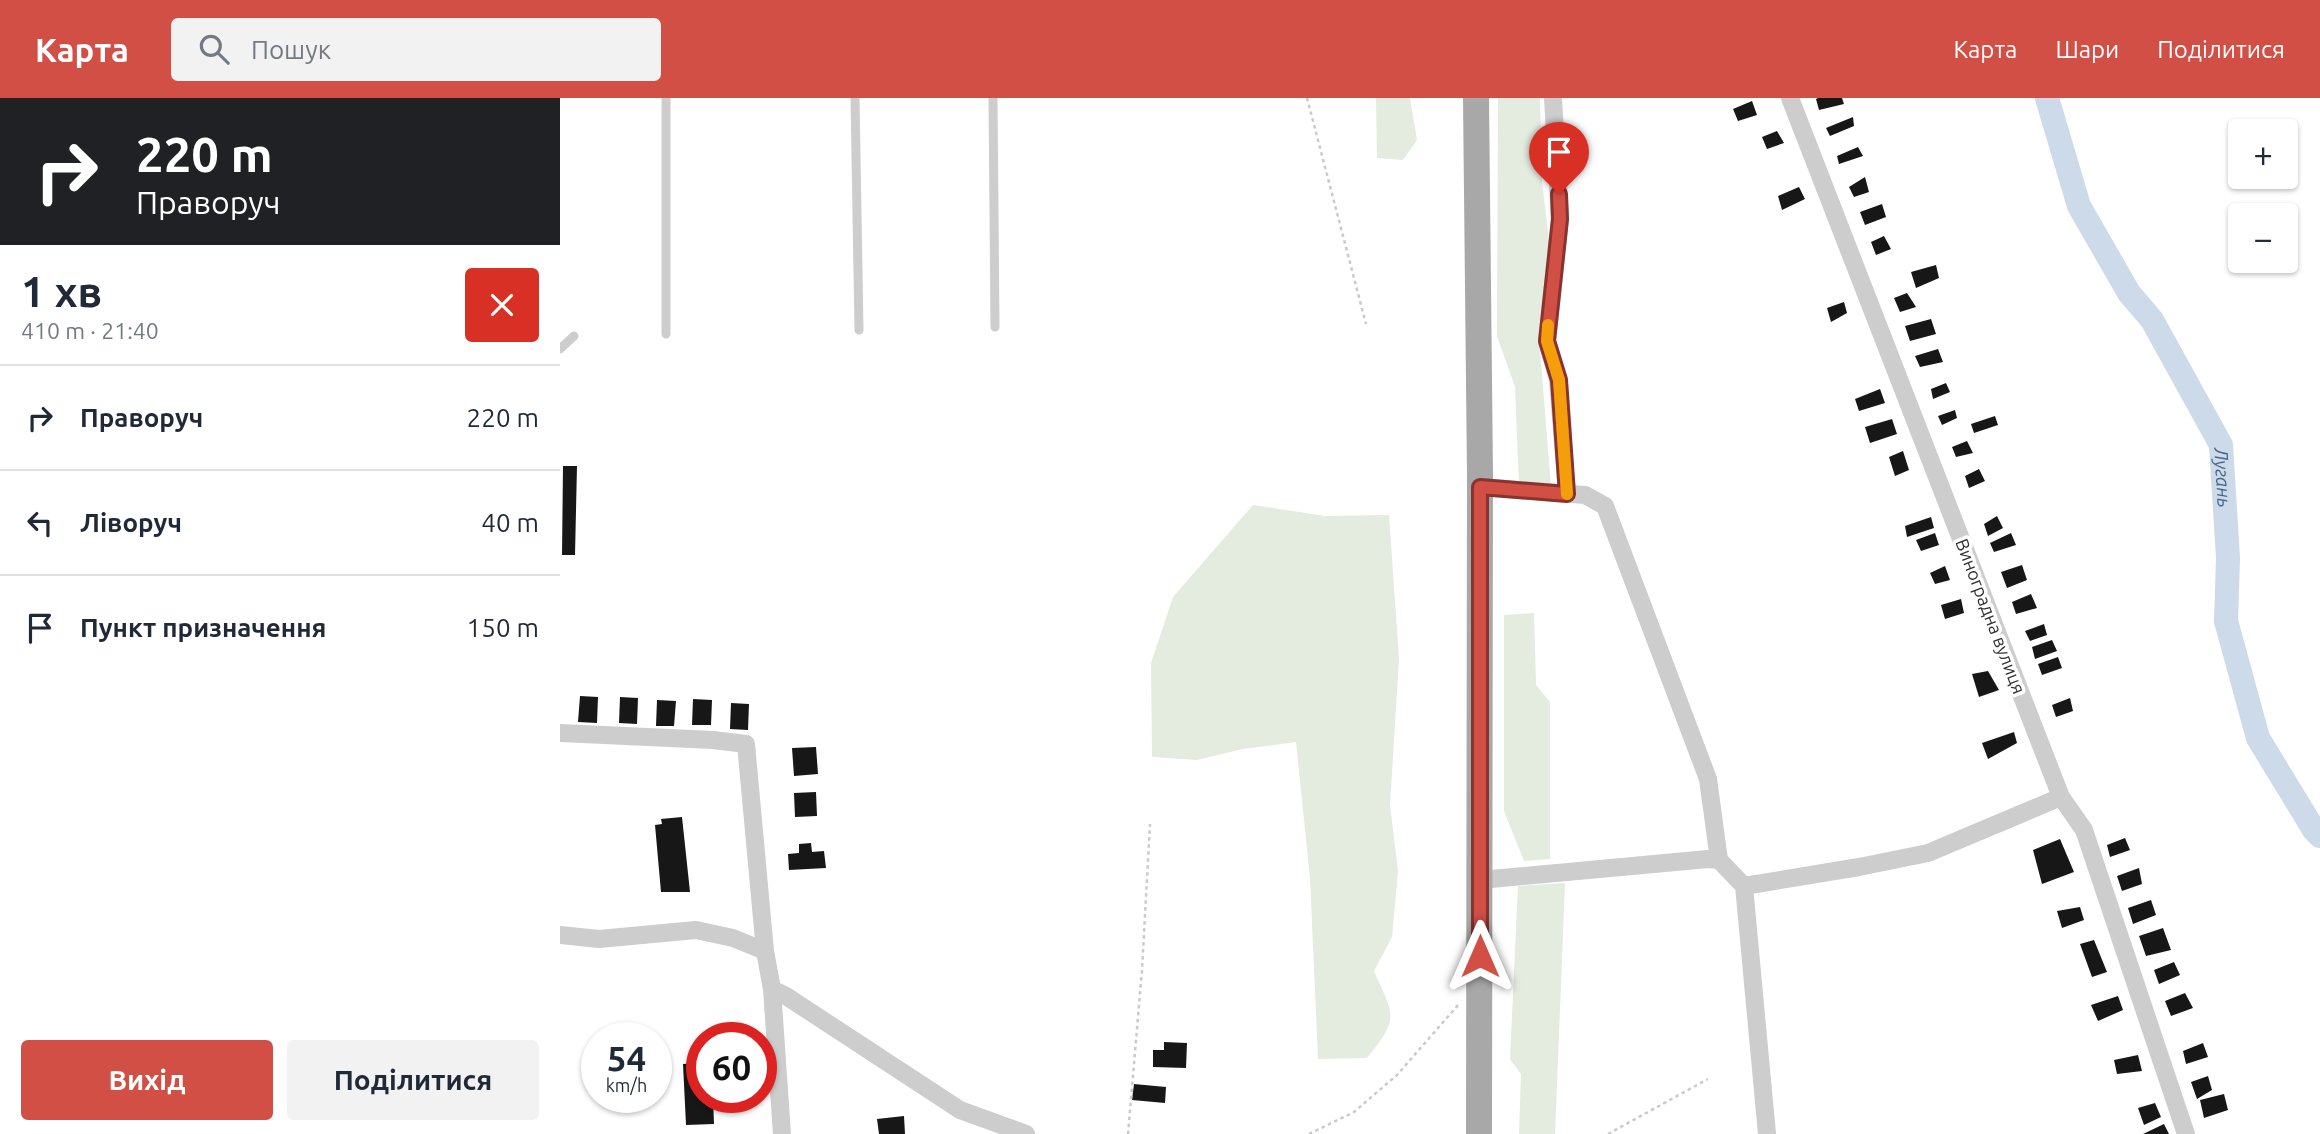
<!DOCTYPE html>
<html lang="uk">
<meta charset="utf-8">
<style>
:root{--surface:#fff;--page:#f2f2f3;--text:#1f2937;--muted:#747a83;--line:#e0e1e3;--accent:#d24f46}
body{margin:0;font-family:Ubuntu,sans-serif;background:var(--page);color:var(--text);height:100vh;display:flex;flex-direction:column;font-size:26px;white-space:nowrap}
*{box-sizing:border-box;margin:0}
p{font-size:23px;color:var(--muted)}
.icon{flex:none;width:38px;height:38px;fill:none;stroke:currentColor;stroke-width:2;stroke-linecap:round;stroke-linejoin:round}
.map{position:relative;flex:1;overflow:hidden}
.side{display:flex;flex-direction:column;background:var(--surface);width:560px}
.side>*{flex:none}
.banner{background:#202124;color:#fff;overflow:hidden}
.tools{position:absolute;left:1668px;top:21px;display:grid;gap:14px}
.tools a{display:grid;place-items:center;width:70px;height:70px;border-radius:7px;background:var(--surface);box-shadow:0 2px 5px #0004;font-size:35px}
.speed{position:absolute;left:21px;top:924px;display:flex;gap:14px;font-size:35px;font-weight:700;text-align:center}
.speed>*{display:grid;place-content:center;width:91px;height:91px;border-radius:50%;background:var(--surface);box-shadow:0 2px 5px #0004;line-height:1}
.speed small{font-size:18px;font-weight:400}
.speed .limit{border:10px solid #d22;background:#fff;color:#111}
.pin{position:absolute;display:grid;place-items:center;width:60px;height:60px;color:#fff;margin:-72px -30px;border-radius:50% 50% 50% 0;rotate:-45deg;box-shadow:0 0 7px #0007}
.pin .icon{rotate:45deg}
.me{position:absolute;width:77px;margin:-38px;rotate:0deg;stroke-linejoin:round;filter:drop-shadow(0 0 5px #0008)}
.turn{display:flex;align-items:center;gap:24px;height:147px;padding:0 21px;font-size:32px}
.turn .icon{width:91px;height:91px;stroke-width:2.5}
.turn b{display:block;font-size:49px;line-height:60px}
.round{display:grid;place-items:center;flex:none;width:74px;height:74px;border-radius:7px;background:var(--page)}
.head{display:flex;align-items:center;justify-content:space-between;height:119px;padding:0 21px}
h1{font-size:42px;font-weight:600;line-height:52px}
.button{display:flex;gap:14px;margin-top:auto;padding:14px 21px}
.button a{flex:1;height:80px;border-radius:7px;background:var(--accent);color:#fff;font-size:28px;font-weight:600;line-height:80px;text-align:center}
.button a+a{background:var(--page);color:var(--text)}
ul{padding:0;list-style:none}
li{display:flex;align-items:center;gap:21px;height:105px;padding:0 21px;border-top:2px solid var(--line)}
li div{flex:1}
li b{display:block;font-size:26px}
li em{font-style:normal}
header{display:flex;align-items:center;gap:42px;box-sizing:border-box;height:98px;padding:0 35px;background:var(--accent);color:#fff}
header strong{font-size:33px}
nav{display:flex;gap:38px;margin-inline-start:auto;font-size:24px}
.search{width:490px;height:63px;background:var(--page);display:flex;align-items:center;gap:18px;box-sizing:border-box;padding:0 24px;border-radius:7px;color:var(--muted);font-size:26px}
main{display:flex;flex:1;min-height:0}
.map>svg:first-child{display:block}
.green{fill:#e4ebdf}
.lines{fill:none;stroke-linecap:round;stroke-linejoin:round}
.river{stroke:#cddae9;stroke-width:24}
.building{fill:#171717}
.path{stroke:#cacaca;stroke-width:2.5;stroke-dasharray:3.5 3.5;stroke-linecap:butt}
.lane{stroke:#cdcdcd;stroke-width:9}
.street{stroke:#cdcdcd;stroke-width:18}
.primary{stroke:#a8a8a8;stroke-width:26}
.route-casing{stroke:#88332e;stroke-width:18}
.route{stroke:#d24f46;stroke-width:12}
.slow{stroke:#f59e0b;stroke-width:12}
.labels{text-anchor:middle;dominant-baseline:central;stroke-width:7;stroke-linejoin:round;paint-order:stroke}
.street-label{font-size:18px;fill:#303030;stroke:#fff}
.water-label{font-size:19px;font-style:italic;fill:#466589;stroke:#fff}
</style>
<header>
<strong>Карта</strong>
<div class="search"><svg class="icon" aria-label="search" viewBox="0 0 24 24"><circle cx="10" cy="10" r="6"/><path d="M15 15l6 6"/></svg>Пошук</div>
<nav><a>Карта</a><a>Шари</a><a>Поділитися</a></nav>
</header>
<main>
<section class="side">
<div class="banner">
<div class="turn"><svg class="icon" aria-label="right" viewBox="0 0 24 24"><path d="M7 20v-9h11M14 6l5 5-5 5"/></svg><div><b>220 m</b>Праворуч</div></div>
</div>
<div class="head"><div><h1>1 хв</h1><p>410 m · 21:40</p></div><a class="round" style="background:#d93025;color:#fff"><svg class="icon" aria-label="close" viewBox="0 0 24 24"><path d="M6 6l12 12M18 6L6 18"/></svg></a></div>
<ul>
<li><svg class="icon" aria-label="right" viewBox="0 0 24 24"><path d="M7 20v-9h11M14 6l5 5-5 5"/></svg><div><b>Праворуч</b></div><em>220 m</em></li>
<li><svg class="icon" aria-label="left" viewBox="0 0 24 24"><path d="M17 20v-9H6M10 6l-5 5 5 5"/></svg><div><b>Ліворуч</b></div><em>40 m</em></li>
<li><svg class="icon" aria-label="arrive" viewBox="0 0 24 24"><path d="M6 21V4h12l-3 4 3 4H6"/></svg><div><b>Пункт призначення</b></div><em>150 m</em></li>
</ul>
<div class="button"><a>Вихід</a><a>Поділитися</a></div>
</section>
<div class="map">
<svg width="1760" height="1036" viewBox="0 0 1760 1036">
<rect width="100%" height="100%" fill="#fff"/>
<path class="green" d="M816,0H850L857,42L843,62L817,60Z
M938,0H980L982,84L991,158L979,239L991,389L959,386L955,289L937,238Z
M693,407L765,418L829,417L839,561L830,707L838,773L832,839L814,873C834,918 840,920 807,960L758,961L750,780L736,644L683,651L637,662L592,659L591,565L613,499Z
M974,515L976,587L990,604V761L964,763L944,713V517Z
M1005,785L995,1036H959L961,976L950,961L958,788Z"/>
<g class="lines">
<path class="river" id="s1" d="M1487,0L1519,108L1569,195L1592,222L1661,347L1668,460L1666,523L1698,640L1754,732L1760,738"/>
</g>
<path class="building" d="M1258,0H1282L1284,6L1259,12L1256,1Z
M1192,3L1197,17L1178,23L1173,11Z
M1293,19L1294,28L1270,38L1266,30Z
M1217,33L1224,45L1207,51L1202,39Z
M1298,49L1303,58L1279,66L1277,58Z
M1305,79L1309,94L1294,99L1289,89Z
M1239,89L1245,101L1222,112L1218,98Z
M1322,106L1326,119L1305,127L1300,114Z
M1324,138L1331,151L1316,157L1311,144Z
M1376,167L1379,180L1356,190L1351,174Z
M1347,195L1356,209L1340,214L1334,200Z
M1284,204L1287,215L1271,224L1267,210Z
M1371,221L1376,236L1350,243L1345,228Z
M1378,251L1383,264L1360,269L1355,258Z
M1386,285L1390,294L1373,301L1371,291Z
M1320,291L1325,305L1299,313L1295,301Z
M1395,312L1397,320L1382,327L1378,318Z
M1435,318L1438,327L1414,335L1411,326Z
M1332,321L1337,336L1310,345L1305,329Z
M1407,343L1413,355L1396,359L1392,349Z
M1343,353L1349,372L1335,378L1329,359Z
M3,368H17L15,457H2Z
M1419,371L1425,383L1409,390L1405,378Z
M1437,418L1443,430L1428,438L1424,426Z
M1371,419L1374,430L1347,439L1345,428Z
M1375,435L1379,447L1361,453L1356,442Z
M1451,435L1456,447L1434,454L1430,445Z
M1462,467L1467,482L1447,490L1441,474Z
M1385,468L1390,482L1375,486L1370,475Z
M1471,496L1477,510L1456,516L1452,504Z
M1401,501L1404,515L1385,521L1381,507Z
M1484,526L1487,537L1470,543L1465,533Z
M1492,542L1497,553L1475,561L1472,549Z
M1498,559L1502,570L1482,577L1478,566Z
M1428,573L1439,592L1419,599L1412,576Z
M20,598L38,599L37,625L18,624Z
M60,599L78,600L77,626L59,625Z
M1510,600L1513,613L1496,619L1492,607Z
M133,601L152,602L151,627H132Z
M97,602L116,603L114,628H96Z
M171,605L189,606L188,632L170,631Z
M1454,634L1457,645L1428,661L1422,645Z
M256,649L258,676L234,678L232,650Z
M256,694L257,718L235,719L234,695Z
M122,719L130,794H101L95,727L102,726L101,721Z
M1565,740L1570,752L1550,759L1547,747Z
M1500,741L1514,774L1482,786L1473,752Z
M251,745L252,754L264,753L266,770L229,772L228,756L239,755V746Z
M1579,770L1582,786L1562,793L1557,778Z
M1591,802L1596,817L1573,826L1568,810Z
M1520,809L1524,822L1502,830L1497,813Z
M1603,830L1611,852L1586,858L1579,838Z
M1534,842L1547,874L1532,879L1520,846Z
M1614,864L1620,877L1599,886L1594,872Z
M1625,895L1633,910L1611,918L1605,903Z
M1558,898L1563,912L1538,923L1531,907Z
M604,944L627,945L626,970L593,969V952H604Z
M1643,945L1648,959L1626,966L1623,953Z
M1578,957L1582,973L1557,976L1554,962Z
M142,965V999H153L154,1026L126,1027L123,966Z
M1648,978L1652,992L1637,1001L1631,984Z
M574,986L606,989L605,1005L572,1002Z
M1664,996L1668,1012L1644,1020L1640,1002Z
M1595,1005L1601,1019L1584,1027L1578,1010Z
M344,1018L345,1036H319L317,1021Z
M1604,1026L1609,1036H1583Z"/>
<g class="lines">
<path class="path" d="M747,0L806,226
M568,1036L582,872L590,726
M749,1036L794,1014L837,977L899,906
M1048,1036L1148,981"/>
<path class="lane" d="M106,0V236
M295,0L299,232
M433,0L435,229
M0,251L14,238"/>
<path class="street" d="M993,0L1000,121L987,243L998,282L1007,396
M1230,0L1501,699L1524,732L1626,1036
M921,389L1025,397L1045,408L1148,681L1159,762
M0,635L153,642L186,646L205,853L212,891L222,1036
M920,782L1148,761L1159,762L1184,788L1299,769L1368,755L1501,699
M1184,788L1207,1036
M0,837L39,841L136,832L173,840L205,853
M212,891L226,898L400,1012L466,1036"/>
<path class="primary" d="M916,0L920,377L919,1036"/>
</g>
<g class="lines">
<defs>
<path id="route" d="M920,858V389L1007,396L999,282L987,243L1000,121L999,96"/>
</defs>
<use href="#route" class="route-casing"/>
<use href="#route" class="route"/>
<path class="slow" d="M988,227L987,243L999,282L1007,396"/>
</g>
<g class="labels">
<g class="street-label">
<text transform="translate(1431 518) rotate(69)">Виноградна вулиця</text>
</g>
<g class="water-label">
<text stroke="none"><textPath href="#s1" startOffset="424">Лугань</textPath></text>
</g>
</g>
</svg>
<div class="tools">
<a>+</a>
<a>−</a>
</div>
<div class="speed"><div>54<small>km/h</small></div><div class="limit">60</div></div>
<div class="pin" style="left:999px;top:96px;background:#d93025"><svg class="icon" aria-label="arrive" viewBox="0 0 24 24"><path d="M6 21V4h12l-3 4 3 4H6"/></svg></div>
<svg class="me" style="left:920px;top:858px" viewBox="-20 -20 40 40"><path d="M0-17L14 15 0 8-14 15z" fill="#d24f46" stroke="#fff" stroke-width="4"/></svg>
</div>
</main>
